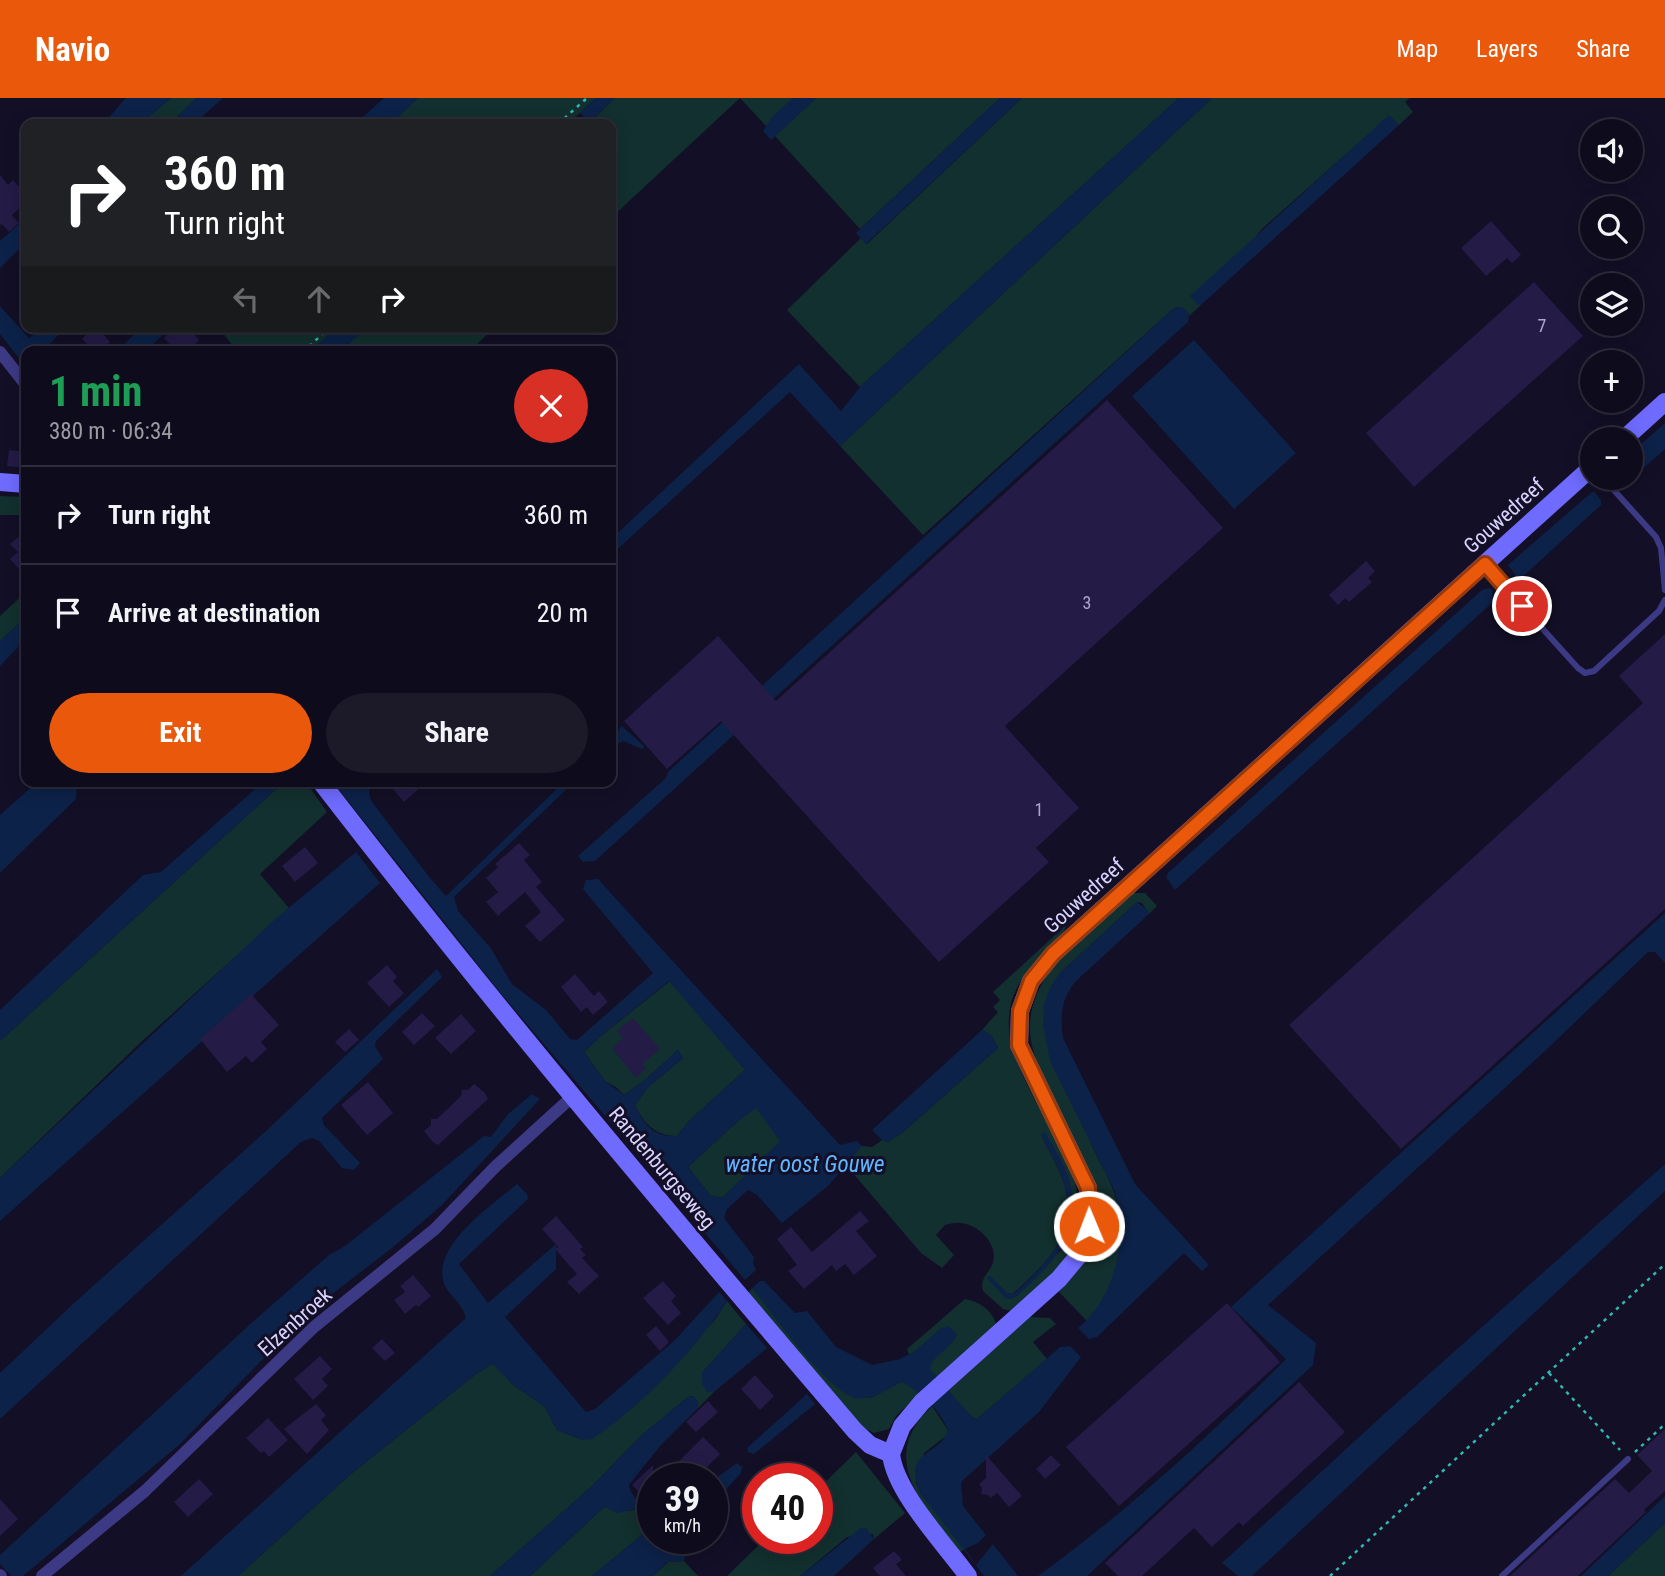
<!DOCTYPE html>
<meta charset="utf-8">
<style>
:root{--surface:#0e0b1c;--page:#1c1929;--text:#f1f3f6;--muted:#9b9ba3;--line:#2e2b3b;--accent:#ea580c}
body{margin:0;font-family:"Roboto Condensed",sans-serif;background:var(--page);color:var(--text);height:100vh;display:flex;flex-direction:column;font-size:26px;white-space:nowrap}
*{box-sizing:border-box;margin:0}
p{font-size:23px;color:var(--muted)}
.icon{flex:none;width:38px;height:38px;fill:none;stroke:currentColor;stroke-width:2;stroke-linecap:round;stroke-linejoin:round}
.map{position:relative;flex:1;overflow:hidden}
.details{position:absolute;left:21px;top:248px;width:595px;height:441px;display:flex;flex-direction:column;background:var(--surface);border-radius:14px;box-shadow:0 4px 18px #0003,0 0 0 2px var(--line)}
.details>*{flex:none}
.banner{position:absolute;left:21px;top:21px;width:595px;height:214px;border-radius:14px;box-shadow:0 4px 18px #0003,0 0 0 2px var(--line);background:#202124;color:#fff;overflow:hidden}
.controls{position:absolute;left:1580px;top:21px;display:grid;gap:14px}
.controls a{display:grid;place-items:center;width:63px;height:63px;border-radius:50%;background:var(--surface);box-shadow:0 4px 18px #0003,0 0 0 2px var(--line);font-size:35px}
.speed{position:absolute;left:637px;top:1365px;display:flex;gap:14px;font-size:35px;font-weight:700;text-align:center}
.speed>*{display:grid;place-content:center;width:91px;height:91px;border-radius:50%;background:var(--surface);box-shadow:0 4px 18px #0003,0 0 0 2px var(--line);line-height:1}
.speed small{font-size:18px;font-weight:400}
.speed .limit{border:10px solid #d22;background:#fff;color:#111}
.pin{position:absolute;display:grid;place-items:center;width:60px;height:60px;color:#fff;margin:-30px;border:4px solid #fff;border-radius:50%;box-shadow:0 2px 7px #0007}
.me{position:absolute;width:77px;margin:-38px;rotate:359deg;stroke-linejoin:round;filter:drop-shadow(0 0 5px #0008)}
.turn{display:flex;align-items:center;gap:24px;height:147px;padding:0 28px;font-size:32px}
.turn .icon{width:91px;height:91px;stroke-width:2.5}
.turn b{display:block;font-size:49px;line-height:60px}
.lanes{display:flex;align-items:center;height:66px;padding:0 28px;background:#0003;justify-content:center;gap:35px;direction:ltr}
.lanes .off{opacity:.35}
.round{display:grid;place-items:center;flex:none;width:74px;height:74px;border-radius:37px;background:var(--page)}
.summary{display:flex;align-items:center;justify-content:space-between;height:119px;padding:0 28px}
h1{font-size:42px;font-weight:700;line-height:52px;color:#1e9e55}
.cta{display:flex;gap:14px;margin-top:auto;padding:14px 28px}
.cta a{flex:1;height:80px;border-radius:42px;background:var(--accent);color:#fff;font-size:28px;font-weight:700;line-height:80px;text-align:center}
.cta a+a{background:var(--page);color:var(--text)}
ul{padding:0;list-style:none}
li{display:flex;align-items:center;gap:21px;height:98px;padding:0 28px;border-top:2px solid var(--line)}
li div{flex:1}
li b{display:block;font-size:26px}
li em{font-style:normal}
header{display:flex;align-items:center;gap:42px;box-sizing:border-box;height:98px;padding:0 35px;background:var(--accent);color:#fff}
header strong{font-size:33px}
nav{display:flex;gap:38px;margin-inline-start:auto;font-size:24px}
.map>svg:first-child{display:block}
.green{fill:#12302f;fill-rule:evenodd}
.water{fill:#0c2248;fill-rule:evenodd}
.pier{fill:#130f26}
.building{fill:#241b47}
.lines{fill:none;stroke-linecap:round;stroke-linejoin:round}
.path{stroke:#2fb8b0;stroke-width:2.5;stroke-dasharray:3.5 5;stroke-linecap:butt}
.lane{stroke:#3d3a85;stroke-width:6}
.street{stroke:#3d3a85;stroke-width:12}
.secondary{stroke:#6f6bff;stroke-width:18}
.route-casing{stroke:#983908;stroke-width:18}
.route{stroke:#ea580c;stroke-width:12}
.labels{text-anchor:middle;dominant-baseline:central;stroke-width:6;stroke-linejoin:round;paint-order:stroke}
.number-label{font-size:18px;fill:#aca6d1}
.street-label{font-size:21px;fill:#d9d4ff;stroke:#130f26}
.water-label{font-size:23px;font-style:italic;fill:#62b6ff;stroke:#130f26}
</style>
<header>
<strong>Navio</strong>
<nav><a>Map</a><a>Layers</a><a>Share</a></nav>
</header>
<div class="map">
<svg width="1665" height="1478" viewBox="0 0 1665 1478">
<rect width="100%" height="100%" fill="#130f26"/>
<path class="green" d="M171,0H197L169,26H140Z
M418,0H596L568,26H390Z
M615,0H793L766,28L740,0L611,120V26H588Z
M816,0H1000L860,131L775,38Z
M1022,0H1179L860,289L787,212L861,140L867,146Z
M1212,0H1410L1405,4L1413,14L1399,27L1389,18L1263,130L1198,207H1201L1189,218V216L1179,209L1173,211L923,437L840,348Z
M218,229H337L310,254H238Z
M367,229H495L469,254H340Z
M0,398L26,399V417H0Z
M26,494V519L0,543V518Z
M284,684H306L327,714L260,776L289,810L139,946L0,1080V943Z
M1134,795H1145L1157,808L1149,816L1142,805L1137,804L1060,875L1044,906C1058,948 1071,991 1086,1033C1093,1054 1106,1072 1113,1092C1129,1131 1118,1194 1087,1223L1059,1194C1096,1155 1112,1121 1088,1070C1077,1047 1065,1024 1054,1001C1028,950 1017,921 1052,869Z
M1066,827C1063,844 1044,855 1033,867C1020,882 1010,899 1009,919C1007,946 1019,970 1031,994C1058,1047 1105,1107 1062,1165C1048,1184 1029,1198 1012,1213L1003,1211L983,1193C979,1179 990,1176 993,1164C998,1145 978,1127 961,1125C956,1124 949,1126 945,1127L936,1137L954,1157L942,1170L921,1155L840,1060L862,1048L872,1049L882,1042L888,1044L902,1035L998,950L991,937L982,932L998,914L993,909L1000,902L993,894ZM1041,1036L1069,1081L1070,1130L1061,1152L1011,1201L990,1178L1007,1195L1013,1196C1047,1164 1079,1137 1064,1085C1059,1069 1048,1052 1041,1036Z
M670,883L745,972L690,1022L677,1038C655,1038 645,1026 635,1008L647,990L683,960L678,952L645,982L624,997L617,990L605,983L584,954L602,937Z
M757,1009L781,1043L722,1100L710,1097L688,1069L739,1022Z
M752,1190L827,1279L870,1300L901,1284L916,1291L919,1296L896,1318L889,1331L874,1335L862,1329L748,1195Z
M965,1201C981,1204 992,1212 997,1228L936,1280L913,1267L907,1251Z
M727,1203L746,1226L702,1275L707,1294H714L697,1311L698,1304L693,1298L688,1299L642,1337L591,1389L490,1478H238L351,1376L476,1276L494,1265L512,1286L545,1309L557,1332L583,1342L714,1223Z
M1030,1219L1050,1220L1056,1226L1033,1244L1047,1261L977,1321L971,1318L948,1293Z
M932,1308L948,1332L946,1338L924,1355L916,1385L921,1396L965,1451L960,1454C925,1408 875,1361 932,1308Z
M856,1354L905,1415L874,1441L873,1436L847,1439L800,1478H727L766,1440H817V1392Z
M604,1409L629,1413L637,1411L638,1409L653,1424V1428L592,1478H530Z
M1665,1425V1478H1608Z
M684,1463L698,1478H653L668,1464Z"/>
<path class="water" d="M126,0H171L140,26H103Z
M197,0H223L194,26H169Z
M384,0H418L390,26H355Z
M596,0H615L589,25L580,15Z
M793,0H816L771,42L763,33L772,19Z
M1000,0H1022L866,146L856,135Z
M1179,0H1212L840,348L790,294L611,457V441L799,266L841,313L860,289Z
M1389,17L1399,27L1201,207H1198L1190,198Z
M26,120V144L0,170V143Z
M0,208L29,240L45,229H66L42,254H26V269L0,236Z
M1183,209L1189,216L1188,224L595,763L583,764L578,758L666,680L668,674L1173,211Z
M142,229H171L151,248L155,254L148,251L145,254H116Z
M337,229H367L340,254H310Z
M1194,242L1296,355L1234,411L1132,298Z
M1665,325V351L1628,384L1623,380H1631V355Z
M1592,394H1595L1601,402V407L1519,482L1508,467Z
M1489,490L1492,492L1493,504L1175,792L1166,779L1168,775L1482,492Z
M26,519V541L0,568V543Z
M622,628L645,649L642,651L623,643L611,650V639Z
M37,684H77L76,701L0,775V717Z
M263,684H284L0,943V912L143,777L161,774Z
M333,684H374C366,693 369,699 375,708L430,780L446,798L564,684H574L454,799L458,813L490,849L512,886L546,912L570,941L577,942L653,875L583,791L586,782L598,781L840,1047L857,1043L862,1048L828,1088L782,1125L757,1097L748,1092L727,1111L724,1120L754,1159L753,1165L756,1172L745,1182L503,898ZM669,883L745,972L690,1022L677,1038C653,1039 645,1027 635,1008L647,990L683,960L678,952L645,982L624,997L605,983L584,954L602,937ZM756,1010L780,1043L722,1100L710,1097L688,1069L739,1022Z
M356,754L380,785L0,1123V1080L273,823Z
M1137,804L1148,812L1149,816L1075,884C1061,902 1060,918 1063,940L1135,1086L1209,1167L1202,1173L1184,1155L1097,1239L1089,1241L1078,1230C1104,1209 1119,1172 1120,1138C1121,1123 1117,1108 1115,1094L1050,963L1043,926L1044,906L1051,888L1060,875Z
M1665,815V865L1655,854H1648L1545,953L1268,1207L1316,1245L1313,1267L1087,1478H1038C1126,1414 1209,1339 1286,1261L1231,1209Z
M437,871L442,879L376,943L375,948L383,961L322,1020L324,1027L360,1065L354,1072L342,1070L319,1043L312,1040L301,1044L0,1321V1275L73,1206L266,1033Z
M982,932L991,937L998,950L902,1035L888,1044L882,1042L872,1032Z
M532,996L540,1001L442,1107L392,1150L309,1214L179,1347L23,1478H11L0,1466V1457L247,1229L329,1157L345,1148L484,1038L491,1039L508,1016Z
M1045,1034C1053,1049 1065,1066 1069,1082C1084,1136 1053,1165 1017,1198L1011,1201L1005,1200L987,1180L990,1178L1007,1195L1014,1196C1047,1164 1079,1137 1064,1085C1059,1068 1048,1052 1041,1036Z
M1665,1066V1093L1252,1478H1238L1222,1465L1383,1317Z
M517,1086L527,1096L528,1101L459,1166L488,1205L556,1146V1171L505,1219L586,1314L595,1311L674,1243L719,1194L727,1203C694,1253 641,1309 592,1341L583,1342L557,1332L545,1309L512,1286L493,1266L476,1276L351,1376L238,1478H181L466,1220C463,1207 451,1199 445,1188C428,1149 493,1107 517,1086Z
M760,1183H764L795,1215L807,1213L836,1249L872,1267L900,1261L915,1253L941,1230L949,1228L957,1236C952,1251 933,1256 930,1271L971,1318L977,1321L1060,1249L1070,1248L1081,1259L1039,1314L961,1384L963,1408L1018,1478H984L921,1396C900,1351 940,1359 948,1332C940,1312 919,1292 901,1284C887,1291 872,1303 856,1300C829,1295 771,1214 752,1190Z
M746,1226L767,1250L714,1294H707L702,1286V1275Z
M807,1296L815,1306L754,1356L748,1354L747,1350Z
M693,1298L698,1304L697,1311L660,1348L629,1387C629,1396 641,1401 637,1411L618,1415L604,1409L530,1478H490L591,1389L642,1337L688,1299Z
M737,1365L742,1369L741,1375L712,1407V1383Z
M1665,1398V1425L1608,1478H1581Z
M653,1428V1440H690L684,1463L667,1464L653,1478H592Z
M861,1430H866L874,1441L834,1478H800Z"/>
<path class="pier" d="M986,1437L993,1446L976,1467L965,1451L978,1445Z"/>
<path class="building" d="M0,77L8,87L13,82L26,97V104L12,117L19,125L9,134L2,126L0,127Z
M1491,123L1521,157L1512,165L1507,160L1486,178L1461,150Z
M1534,184L1583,238L1414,389L1366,335Z
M177,229H188L199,242L187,254H177L164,240Z
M93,230L96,234L99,231L110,244L99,254H94L82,241Z
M1107,302L1223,430L1005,628L1079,710L1036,750L1049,764L939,864L721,623L667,671L624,623L718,538L776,603Z
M9,352L26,354V370L7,368Z
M21,437L26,444V479L10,461L18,454L10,446Z
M1366,463L1375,473L1368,480L1372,484L1349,504L1345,500L1338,507L1329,497Z
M1665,536V811L1401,1051L1289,927L1643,605L1619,578Z
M399,684H426L404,704L392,690Z
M519,745L530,757L524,762L542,784L536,789L565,822L540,844L525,828L541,814L525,794L498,818L486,804L498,794L486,780L498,769L495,766Z
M305,749L318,765L295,784L282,768Z
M387,867L397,879L393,883L404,895L389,909L367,885Z
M575,876L594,898L599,893L608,904L593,917L587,909L581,914L561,889Z
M251,896L279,927L261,944L267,951L252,965L246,958L227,974L200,941Z
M422,915L435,928L414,947L402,934Z
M461,916L476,933L451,956L435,940Z
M633,920L660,951L642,966L646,971L636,980L612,950L623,940L617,933Z
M349,931L359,942L345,954L335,944Z
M368,984L393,1015L367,1037L341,1007Z
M474,986L485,995L488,1001L438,1047L433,1044L424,1033L431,1027V1021H437L461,998L462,992H468Z
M860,1113L869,1123L856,1133L877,1158L854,1177L845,1166L836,1173L832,1167L804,1191L788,1173L797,1167L777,1141L791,1129L812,1154Z
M556,1118L583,1149L580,1151L586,1157L582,1160L599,1178L579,1196L567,1184L577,1176L555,1151L558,1149L542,1131Z
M413,1177L431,1198L418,1209L416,1207L405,1216L394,1202L405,1194L400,1188Z
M663,1183L676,1198L671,1203L681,1215L668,1227L643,1200Z
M1227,1205L1280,1264L1119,1408L1066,1349Z
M656,1228L669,1244L660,1253L646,1237Z
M382,1241L395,1255L385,1263L372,1250Z
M320,1258L332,1271L322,1281L328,1288L313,1302L294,1281Z
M755,1277L774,1298L760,1312L741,1291Z
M1299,1284L1345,1334L1243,1428L1239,1424L1212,1449L1194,1430L1142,1478H1118L1105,1465Z
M708,1303L718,1314L696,1334L686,1324Z
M316,1306L326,1317L321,1322L329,1332L307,1356L284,1331Z
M268,1320L288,1342L269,1359L264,1353L261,1355L246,1340Z
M1665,1331V1393L1644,1412L1646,1414L1578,1478H1510L1615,1381L1629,1395L1652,1373L1637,1357Z
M703,1339L720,1356L705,1371L703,1368L694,1377L679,1363Z
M986,1357L1022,1398L1009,1409L997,1395L991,1400L988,1397L981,1396L982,1390L979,1386L986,1380Z
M1051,1357L1061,1367L1045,1381L1036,1371Z
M653,1367V1390L644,1399L632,1387Z
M199,1381L213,1396L188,1419L174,1404Z
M0,1401L18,1421L0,1438Z
M894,1453L902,1462L896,1466L906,1478H880L873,1470Z"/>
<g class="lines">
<path class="path" d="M558,26L587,0
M254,254H255
M303,254L330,229
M1549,1275L1620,1352
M1635,1354L1665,1326
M1330,1478L1665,1166"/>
<path class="lane" d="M1603,380L1656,439L1661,450L1665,492
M1486,468L1578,570L1585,575L1594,573L1659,513L1665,502
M1502,1478L1628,1361"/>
<path class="street" d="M0,254L26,287
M0,1477L1,1478
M42,1478L145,1393L314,1229L435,1131L495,1069L573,998"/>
<path class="secondary" d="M1624,341L1665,304
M0,384L26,386
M321,684C492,906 673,1120 855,1333L870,1347L891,1356C895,1394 944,1445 968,1478
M891,1356L902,1328L922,1304L1059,1181L1079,1157L1089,1128L1088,1090L1019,947L1020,913L1031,883L1053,856L1592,369"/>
</g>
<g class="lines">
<defs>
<path id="route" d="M1089,1128L1088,1090L1019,947L1020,913L1031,883L1053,856L1485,466L1522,508"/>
</defs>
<use href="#route" class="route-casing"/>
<use href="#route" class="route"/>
</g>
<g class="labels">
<g class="number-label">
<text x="1542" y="227">7</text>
<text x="1087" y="504">3</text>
<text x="1039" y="711">1</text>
</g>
<g class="street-label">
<text transform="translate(1504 418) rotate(-42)">Gouwedreef</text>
<text transform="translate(1084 798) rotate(-42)">Gouwedreef</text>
<text transform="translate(662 1070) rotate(50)">Randenburgseweg</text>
<text transform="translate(295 1224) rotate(-42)">Elzenbroek</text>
</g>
<g class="water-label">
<text x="805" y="1066">water oost Gouwe</text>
</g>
</g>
</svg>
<div class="controls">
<a><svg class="icon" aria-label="sound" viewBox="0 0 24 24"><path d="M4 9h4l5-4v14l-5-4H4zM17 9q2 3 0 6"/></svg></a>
<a><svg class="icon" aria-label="search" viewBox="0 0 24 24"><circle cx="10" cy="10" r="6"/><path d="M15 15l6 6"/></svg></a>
<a><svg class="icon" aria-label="layers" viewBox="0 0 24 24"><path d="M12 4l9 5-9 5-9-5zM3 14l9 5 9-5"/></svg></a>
<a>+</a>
<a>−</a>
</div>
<div class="speed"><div>39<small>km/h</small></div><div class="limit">40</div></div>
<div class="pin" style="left:1522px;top:508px;background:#d93025"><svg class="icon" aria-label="arrive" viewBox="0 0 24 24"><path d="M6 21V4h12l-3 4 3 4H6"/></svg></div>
<svg class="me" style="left:1089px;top:1128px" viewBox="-20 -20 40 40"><circle r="17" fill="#ea580c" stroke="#fff" stroke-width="3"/><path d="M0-11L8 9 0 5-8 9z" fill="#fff"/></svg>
<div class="banner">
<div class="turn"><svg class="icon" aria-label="right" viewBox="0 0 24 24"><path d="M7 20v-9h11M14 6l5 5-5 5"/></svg><div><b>360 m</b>Turn right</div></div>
<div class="lanes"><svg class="icon off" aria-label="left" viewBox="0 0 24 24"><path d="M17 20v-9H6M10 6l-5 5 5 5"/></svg><svg class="icon off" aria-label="ahead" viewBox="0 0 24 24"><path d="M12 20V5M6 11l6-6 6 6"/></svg><svg class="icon" aria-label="right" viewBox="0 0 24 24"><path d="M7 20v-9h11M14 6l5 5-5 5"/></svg></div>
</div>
<section class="details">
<div class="summary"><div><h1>1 min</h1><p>380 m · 06:34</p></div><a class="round" style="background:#d93025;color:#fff"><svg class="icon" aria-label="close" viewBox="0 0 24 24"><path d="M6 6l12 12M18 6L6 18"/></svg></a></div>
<ul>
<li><svg class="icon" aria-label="right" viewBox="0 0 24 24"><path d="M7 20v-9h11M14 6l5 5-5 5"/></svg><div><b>Turn right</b></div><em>360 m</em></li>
<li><svg class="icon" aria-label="arrive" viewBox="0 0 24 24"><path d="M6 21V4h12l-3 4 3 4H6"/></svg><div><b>Arrive at destination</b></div><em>20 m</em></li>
</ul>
<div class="cta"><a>Exit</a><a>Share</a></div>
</section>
</div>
